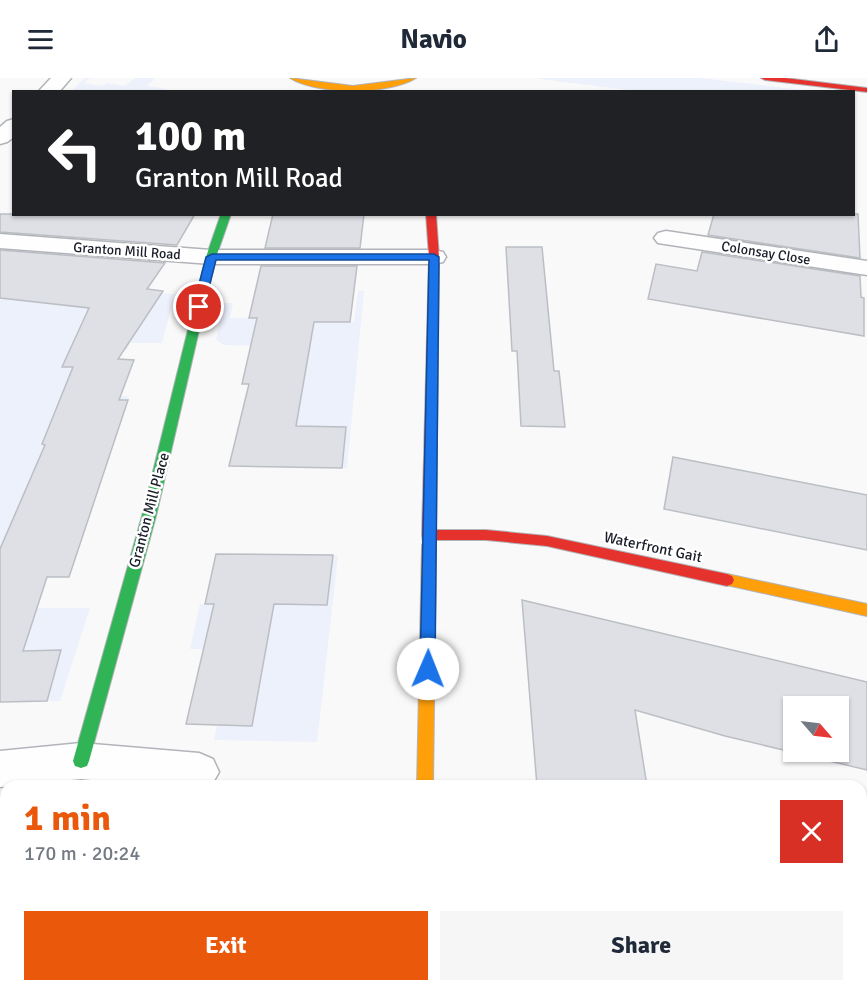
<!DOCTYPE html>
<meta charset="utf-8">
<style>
:root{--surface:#fff;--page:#f6f6f7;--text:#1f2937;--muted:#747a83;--accent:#ea580c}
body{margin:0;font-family:Signika,sans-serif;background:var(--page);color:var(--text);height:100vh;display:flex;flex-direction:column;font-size:22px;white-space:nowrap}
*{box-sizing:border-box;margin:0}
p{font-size:20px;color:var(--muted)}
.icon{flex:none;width:33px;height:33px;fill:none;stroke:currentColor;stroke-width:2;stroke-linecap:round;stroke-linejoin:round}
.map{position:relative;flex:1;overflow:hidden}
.panel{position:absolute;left:0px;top:702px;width:867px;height:212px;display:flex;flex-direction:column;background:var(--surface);border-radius:18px 18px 0 0;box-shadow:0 2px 4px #0004}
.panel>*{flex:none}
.top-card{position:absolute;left:12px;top:12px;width:843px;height:126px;border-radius:0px;box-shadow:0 2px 4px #0004;background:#202124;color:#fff;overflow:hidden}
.needle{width:39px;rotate:118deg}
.controls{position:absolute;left:783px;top:618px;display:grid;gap:12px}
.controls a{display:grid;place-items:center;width:66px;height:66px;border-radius:0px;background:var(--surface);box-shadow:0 2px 4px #0004;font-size:30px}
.pin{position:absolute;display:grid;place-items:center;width:51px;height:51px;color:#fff;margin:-26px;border:3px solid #fff;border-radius:50%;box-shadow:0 2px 6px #0007}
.me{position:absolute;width:66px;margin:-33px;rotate:1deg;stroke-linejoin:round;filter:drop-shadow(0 0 4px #0008)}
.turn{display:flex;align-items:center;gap:21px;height:126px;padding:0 24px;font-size:27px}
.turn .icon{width:78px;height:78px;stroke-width:2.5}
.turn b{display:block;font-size:42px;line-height:51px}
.round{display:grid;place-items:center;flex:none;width:63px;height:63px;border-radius:0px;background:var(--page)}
.overview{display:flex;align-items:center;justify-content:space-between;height:102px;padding:0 24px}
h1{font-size:36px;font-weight:800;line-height:45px;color:var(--accent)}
.cta{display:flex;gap:12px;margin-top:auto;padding:12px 24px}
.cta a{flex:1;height:69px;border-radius:0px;background:var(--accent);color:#fff;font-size:24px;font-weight:800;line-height:69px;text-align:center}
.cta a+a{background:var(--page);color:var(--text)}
header{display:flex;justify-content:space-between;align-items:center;height:78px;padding:0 24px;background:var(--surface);font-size:27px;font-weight:800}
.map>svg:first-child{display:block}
.green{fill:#edf1fc}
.building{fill:#dee0e6;stroke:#bbbec3;stroke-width:1.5;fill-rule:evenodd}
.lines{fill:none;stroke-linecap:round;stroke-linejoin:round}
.street-casing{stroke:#b2b4ba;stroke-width:3}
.fast-casing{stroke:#b2b4ba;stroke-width:2}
.slow-casing{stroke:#b2b4ba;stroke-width:2}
.jam-casing{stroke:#b2b4ba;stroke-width:2}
.street{fill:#fefefe;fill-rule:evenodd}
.fast{fill:#30b455;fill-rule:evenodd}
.slow{fill:#ff9f0a;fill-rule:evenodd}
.jam{fill:#e5322d;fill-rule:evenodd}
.route{fill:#1a73e8;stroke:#114b97;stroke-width:1.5}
.labels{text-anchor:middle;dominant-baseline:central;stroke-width:5;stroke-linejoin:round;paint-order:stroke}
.far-street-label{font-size:14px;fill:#181d28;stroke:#fff}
.street-label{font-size:15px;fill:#181d28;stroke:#fff}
</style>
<header><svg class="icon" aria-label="menu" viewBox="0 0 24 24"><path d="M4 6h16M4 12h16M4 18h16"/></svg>Navio<svg class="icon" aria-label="share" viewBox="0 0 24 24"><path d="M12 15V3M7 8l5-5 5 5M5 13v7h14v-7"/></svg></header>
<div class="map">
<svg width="867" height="913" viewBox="0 0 867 913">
<rect width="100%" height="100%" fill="#f9f9f9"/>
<path class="green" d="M85,0H90L84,5L103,8L106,5L125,8L135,0H155L147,8L167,11L165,14L71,13Z
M534,0H701L811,13L643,14Z
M0,192L93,230L148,237L162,215L175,216L162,265H130L127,272H70L63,289H73L111,318H129L128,322H62L39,382L84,394H33L0,476Z
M358,213H364L347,390H342L346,349L239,347L244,321H252L264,268L224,267L216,262L223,225H233L230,240C272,240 313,244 354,244Z
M333,477L338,478L317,664L214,662L217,647L252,648L265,580L202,578L203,571H190L200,526L327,527Z
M0,520H40L36,530H90L60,623H47L61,572L0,574Z
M0,849H6V908H299V913H0Z"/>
<path class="building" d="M0,136H195L177,167L0,154Z
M273,136H364L360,170H265Z
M714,136H858L860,180L708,157Z
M506,169H542L554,293H559L565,349L521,348L517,273H512Z
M0,172L165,185L147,211L163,213L118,281L134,282L119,322H128L69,499H47L23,573L61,572L47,623L0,624V471L45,367L42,366L73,289H62L89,230L0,220Z
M702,174L860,198L861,219L864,220V258L648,221L656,186L697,193Z
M261,188H357L350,244H314L296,348L346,349L342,390L229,388L249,306H242L257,240H249Z
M673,379L867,417V472L664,431Z
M216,476L333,477L327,527L274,526L252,648L186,646L214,526H205Z
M522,522L867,604V692L725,658L635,632L647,708H537ZM794,628H838V674H794Z"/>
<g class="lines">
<defs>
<path id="street" d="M51,0H71L59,14H38Z
M14,41V59L7,64L0,66V49L7,43Z
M666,153L867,183V197L658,165L654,160L658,155Z
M0,156L211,172H434L443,174L446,179L443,184L434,186H211L0,170Z
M81,665L199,675L213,681L219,694L211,708H151L81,701L0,709V673Z"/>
<path id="fast" d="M221,136H231L216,179L156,438L89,683L87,688L81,690L75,688L73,683L142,438L206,179Z
M411,908H430L431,913H411Z"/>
<path id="slow" d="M290,0L353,8L416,0C389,17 317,17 290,0Z
M429,462L434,463L436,467L433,708H417L422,467L424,463Z
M727,496L867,526V538L722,506L720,502L722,498Z"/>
<path id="jam" d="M761,0H785L867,10V14L765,2Z
M426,136H436L439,179L436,452H486L547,458L727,496L732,498L734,502L732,506L727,508L547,468L486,462H436L434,471H424L422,457L429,179Z"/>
</defs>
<use href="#street" class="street-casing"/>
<use href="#fast" class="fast-casing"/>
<use href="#slow" class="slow-casing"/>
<use href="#jam" class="jam-casing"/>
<use href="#street" class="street"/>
<use href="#fast" class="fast"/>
<use href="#slow" class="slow"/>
<use href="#jam" class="jam"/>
</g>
<path class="route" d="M212,176H434L439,179L435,591L433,595L428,597L422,595L420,591L429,182H216L204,229L203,231H195L193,229L206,179Z"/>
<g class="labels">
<g class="far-street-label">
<text transform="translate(127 173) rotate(4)">Granton Mill Road</text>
<text transform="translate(766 175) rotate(9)">Colonsay Close</text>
</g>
<g class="street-label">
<text transform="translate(149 432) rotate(-75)">Granton Mill Place</text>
<text transform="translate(653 469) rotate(12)">Waterfront Gait</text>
</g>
</g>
</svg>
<div class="controls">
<a><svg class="needle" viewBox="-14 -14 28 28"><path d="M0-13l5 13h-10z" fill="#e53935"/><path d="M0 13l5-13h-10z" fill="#747a83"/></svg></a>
</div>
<div class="pin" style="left:199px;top:229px;background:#d93025"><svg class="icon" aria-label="arrive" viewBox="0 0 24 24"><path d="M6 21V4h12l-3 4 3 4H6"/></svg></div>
<svg class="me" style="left:428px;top:591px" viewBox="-20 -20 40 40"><circle r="19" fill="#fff"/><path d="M0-13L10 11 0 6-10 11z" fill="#1a73e8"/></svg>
<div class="top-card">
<div class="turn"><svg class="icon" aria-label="left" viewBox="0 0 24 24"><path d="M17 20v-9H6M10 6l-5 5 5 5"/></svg><div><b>100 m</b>Granton Mill Road</div></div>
</div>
<section class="panel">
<div class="overview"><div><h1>1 min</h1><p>170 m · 20:24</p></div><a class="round" style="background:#d93025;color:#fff"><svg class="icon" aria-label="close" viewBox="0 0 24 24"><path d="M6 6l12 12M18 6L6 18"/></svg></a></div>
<div class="cta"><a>Exit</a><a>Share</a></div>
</section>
</div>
